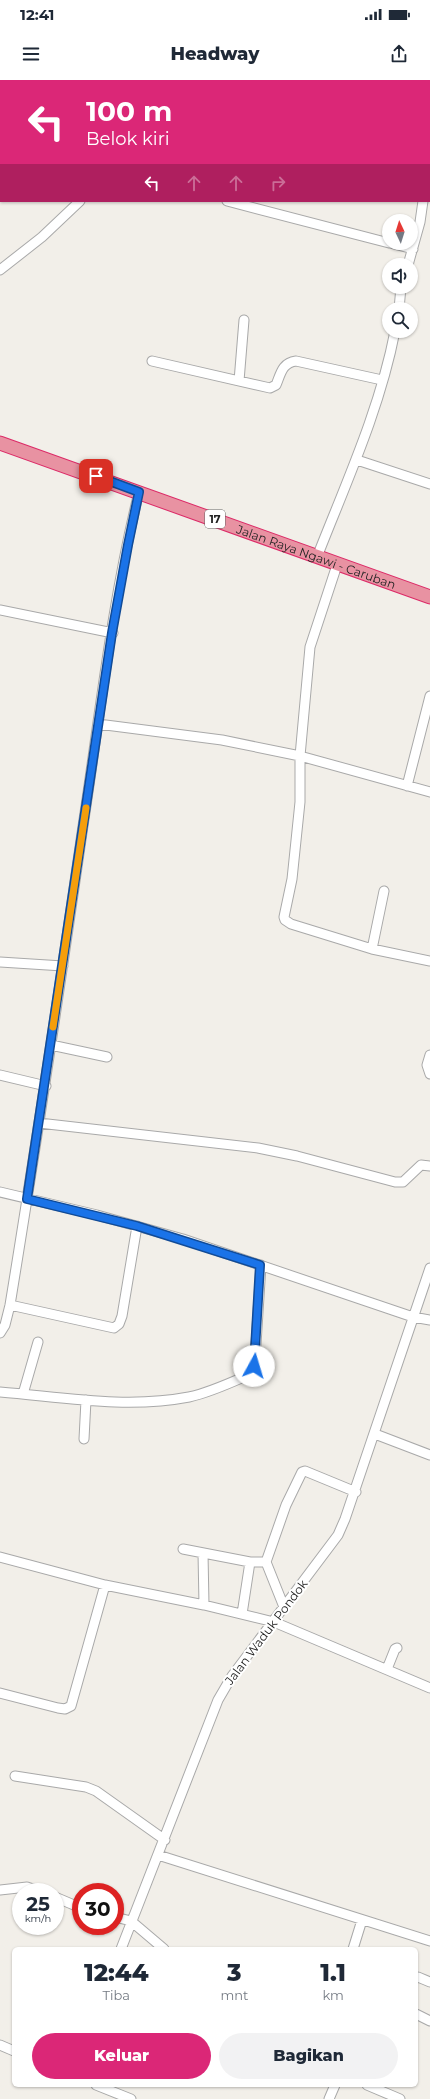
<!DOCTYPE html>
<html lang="id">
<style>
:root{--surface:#fff;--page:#f2f2f3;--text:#1f2937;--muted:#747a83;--accent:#db2777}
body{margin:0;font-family:Montserrat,sans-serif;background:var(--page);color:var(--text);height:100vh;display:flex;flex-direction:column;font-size:15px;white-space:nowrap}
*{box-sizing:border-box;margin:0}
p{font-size:13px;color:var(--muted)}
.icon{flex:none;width:22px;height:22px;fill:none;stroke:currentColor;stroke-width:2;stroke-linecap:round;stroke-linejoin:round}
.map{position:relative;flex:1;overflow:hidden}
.side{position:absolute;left:12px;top:1867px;width:406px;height:140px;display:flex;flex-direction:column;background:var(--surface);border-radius:6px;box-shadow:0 1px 3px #0004}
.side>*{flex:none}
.top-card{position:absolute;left:0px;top:0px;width:430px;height:122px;box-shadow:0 1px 3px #0004;background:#db2777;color:#fff;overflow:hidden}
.needle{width:26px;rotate:356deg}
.buttons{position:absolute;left:382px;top:134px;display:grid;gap:8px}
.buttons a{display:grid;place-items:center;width:36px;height:36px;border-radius:50%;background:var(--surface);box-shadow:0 1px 3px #0004;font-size:20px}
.speed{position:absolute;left:12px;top:1803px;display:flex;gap:8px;font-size:20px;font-weight:700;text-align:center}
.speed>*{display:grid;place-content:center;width:52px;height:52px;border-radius:50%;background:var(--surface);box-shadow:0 1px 3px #0004;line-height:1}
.speed small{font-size:10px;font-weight:400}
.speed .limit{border:6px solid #d22;background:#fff;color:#111}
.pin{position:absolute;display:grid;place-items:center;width:34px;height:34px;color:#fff;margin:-17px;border-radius:8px;box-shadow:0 2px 6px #0006}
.me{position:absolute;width:44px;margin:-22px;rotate:6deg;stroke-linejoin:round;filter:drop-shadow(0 0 3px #0008)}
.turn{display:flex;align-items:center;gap:14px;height:84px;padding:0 20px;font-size:18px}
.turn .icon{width:52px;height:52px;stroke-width:2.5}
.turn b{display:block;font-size:28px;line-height:34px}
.lanes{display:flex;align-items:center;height:38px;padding:0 20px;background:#0003;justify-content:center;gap:20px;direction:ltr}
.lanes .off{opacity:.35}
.eta{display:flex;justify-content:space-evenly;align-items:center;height:68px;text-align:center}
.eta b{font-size:24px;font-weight:800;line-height:28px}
.primary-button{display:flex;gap:8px;margin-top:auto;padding:8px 20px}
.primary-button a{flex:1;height:46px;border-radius:24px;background:var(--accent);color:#fff;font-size:16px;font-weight:800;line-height:46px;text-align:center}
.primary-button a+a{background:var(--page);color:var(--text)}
.status{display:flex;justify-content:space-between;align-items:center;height:28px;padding:0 20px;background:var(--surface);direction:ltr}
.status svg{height:11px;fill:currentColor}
header{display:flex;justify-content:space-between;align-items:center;height:52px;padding:0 20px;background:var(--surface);font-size:18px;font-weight:800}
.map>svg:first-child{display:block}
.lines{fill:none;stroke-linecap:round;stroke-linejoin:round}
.minor-casing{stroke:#a9a9a9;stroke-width:11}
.highway-casing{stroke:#dc2a67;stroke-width:15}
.minor{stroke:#fff;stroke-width:9}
.highway{stroke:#e892a2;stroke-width:13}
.route-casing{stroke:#114b97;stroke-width:10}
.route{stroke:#1a73e8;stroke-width:7}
.slow{stroke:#f59e0b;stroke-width:7}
.labels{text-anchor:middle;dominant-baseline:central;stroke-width:4;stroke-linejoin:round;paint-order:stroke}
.shield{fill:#fff;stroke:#646464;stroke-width:1}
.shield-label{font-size:11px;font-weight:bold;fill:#222}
.street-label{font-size:12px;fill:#222;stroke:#fff}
</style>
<div class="status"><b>12:41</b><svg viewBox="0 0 49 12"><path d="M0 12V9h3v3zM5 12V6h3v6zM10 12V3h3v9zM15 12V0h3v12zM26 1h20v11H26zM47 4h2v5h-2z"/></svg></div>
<header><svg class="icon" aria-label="menu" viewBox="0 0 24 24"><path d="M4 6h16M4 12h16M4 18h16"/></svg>Headway<svg class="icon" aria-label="share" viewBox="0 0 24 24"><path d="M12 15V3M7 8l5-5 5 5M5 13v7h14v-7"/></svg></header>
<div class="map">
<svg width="430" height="2019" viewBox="0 0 430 2019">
<rect width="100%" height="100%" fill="#f2efe9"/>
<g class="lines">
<defs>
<path id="minor" d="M227,121L389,163
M390,163L413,169
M408,185L420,142L423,121
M0,190L42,157L80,121
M399,229L401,207
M152,281L270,308L276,305C281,293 282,283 296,281L382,300
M239,301L244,240
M357,380L430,404
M317,477C346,403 380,329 395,251
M337,485L310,567L300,676V722L292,799L284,837L285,840L291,844L372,869L430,881
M0,530L113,553
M98,644L222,660L300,676L430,712
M407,706L430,616
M372,869L384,811
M0,882L63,886
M51,965L107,977
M430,975L427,985L430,994
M0,995L46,1006
M39,1043L258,1068L297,1076L395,1102H403L421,1085L430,1086
M0,1112L97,1135L183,1159L413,1237L430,1240
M10,1225L114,1248L119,1244L122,1236L137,1146
M0,1253L5,1245L10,1225C36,1066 60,906 83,746C100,635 112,521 139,412
M0,1312C62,1317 126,1329 189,1317C208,1313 228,1304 246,1296L252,1291L255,1280L261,1185
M23,1314L38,1262
M375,1354L430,1375
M84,1359L86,1320
M183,1469L250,1482H266L284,1527
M203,1473L204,1525
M0,1477L105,1505L204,1525L274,1542L430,1608
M266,1482L286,1425L302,1392L305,1391L356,1412
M242,1534L250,1482
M387,1589L395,1569L397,1568
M0,1613L58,1628L65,1629L71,1626L105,1505
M15,1696L86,1707L96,1711L165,1760
M158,1775L430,1861
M0,1810L27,1807L42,1812
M55,1817L81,1828
M115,1837L131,1841L164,1869
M121,1869L218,1620L232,1596L338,1455L345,1439L430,1188
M353,1869L362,1840
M416,1898L418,1897L430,1902
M416,1934L430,1941
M0,1965L14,1971
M96,2005L131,2019
M367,2005L400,2019
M329,2019L335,2005"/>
<g id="highway">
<path id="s1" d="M0,363L430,517"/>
</g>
</defs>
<use href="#minor" class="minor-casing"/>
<use href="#highway" class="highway-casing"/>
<use href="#minor" class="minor"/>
<use href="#highway" class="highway"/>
</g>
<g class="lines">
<defs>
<path id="route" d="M96,396L139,412L128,465L112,553L27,1119L137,1146L260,1185L254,1286"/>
</defs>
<use href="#route" class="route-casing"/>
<use href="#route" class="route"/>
<path class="slow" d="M53,947L86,728"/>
</g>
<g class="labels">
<rect class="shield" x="205" y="430" width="20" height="18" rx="3"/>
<g class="shield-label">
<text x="215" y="439">17</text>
</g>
<g class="street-label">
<text stroke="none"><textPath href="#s1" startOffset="336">Jalan Raya Ngawi - Caruban</textPath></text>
<text transform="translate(266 1552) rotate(-53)">Jalan Waduk Pondok</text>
</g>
</g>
</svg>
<div class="buttons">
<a><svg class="needle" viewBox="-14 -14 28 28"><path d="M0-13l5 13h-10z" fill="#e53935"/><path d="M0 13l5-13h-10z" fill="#747a83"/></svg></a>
<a><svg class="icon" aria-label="sound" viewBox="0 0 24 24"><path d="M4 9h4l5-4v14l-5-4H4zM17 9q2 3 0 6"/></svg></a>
<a><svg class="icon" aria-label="search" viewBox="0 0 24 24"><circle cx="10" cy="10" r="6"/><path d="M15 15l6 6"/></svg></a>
</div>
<div class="speed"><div>25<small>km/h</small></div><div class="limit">30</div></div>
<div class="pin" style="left:96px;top:396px;background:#d93025"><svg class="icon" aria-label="arrive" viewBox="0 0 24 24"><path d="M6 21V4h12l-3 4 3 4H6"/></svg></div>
<svg class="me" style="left:254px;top:1286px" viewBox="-20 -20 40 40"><circle r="19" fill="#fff"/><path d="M0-13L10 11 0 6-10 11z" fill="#1a73e8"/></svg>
<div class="top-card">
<div class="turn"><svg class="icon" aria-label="left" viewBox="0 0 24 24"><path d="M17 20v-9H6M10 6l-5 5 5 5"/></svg><div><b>100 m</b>Belok kiri</div></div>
<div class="lanes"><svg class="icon" aria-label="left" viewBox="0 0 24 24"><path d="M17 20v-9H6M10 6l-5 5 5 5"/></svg><svg class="icon off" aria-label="ahead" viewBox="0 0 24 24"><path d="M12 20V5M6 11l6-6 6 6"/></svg><svg class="icon off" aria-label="ahead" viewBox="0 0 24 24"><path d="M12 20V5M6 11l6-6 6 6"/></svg><svg class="icon off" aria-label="right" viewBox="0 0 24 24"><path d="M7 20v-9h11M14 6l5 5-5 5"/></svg></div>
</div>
<section class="side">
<div class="eta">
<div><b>12:44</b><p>Tiba</p></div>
<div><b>3</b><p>mnt</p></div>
<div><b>1.1</b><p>km</p></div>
</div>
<div class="primary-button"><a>Keluar</a><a>Bagikan</a></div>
</section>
</div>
